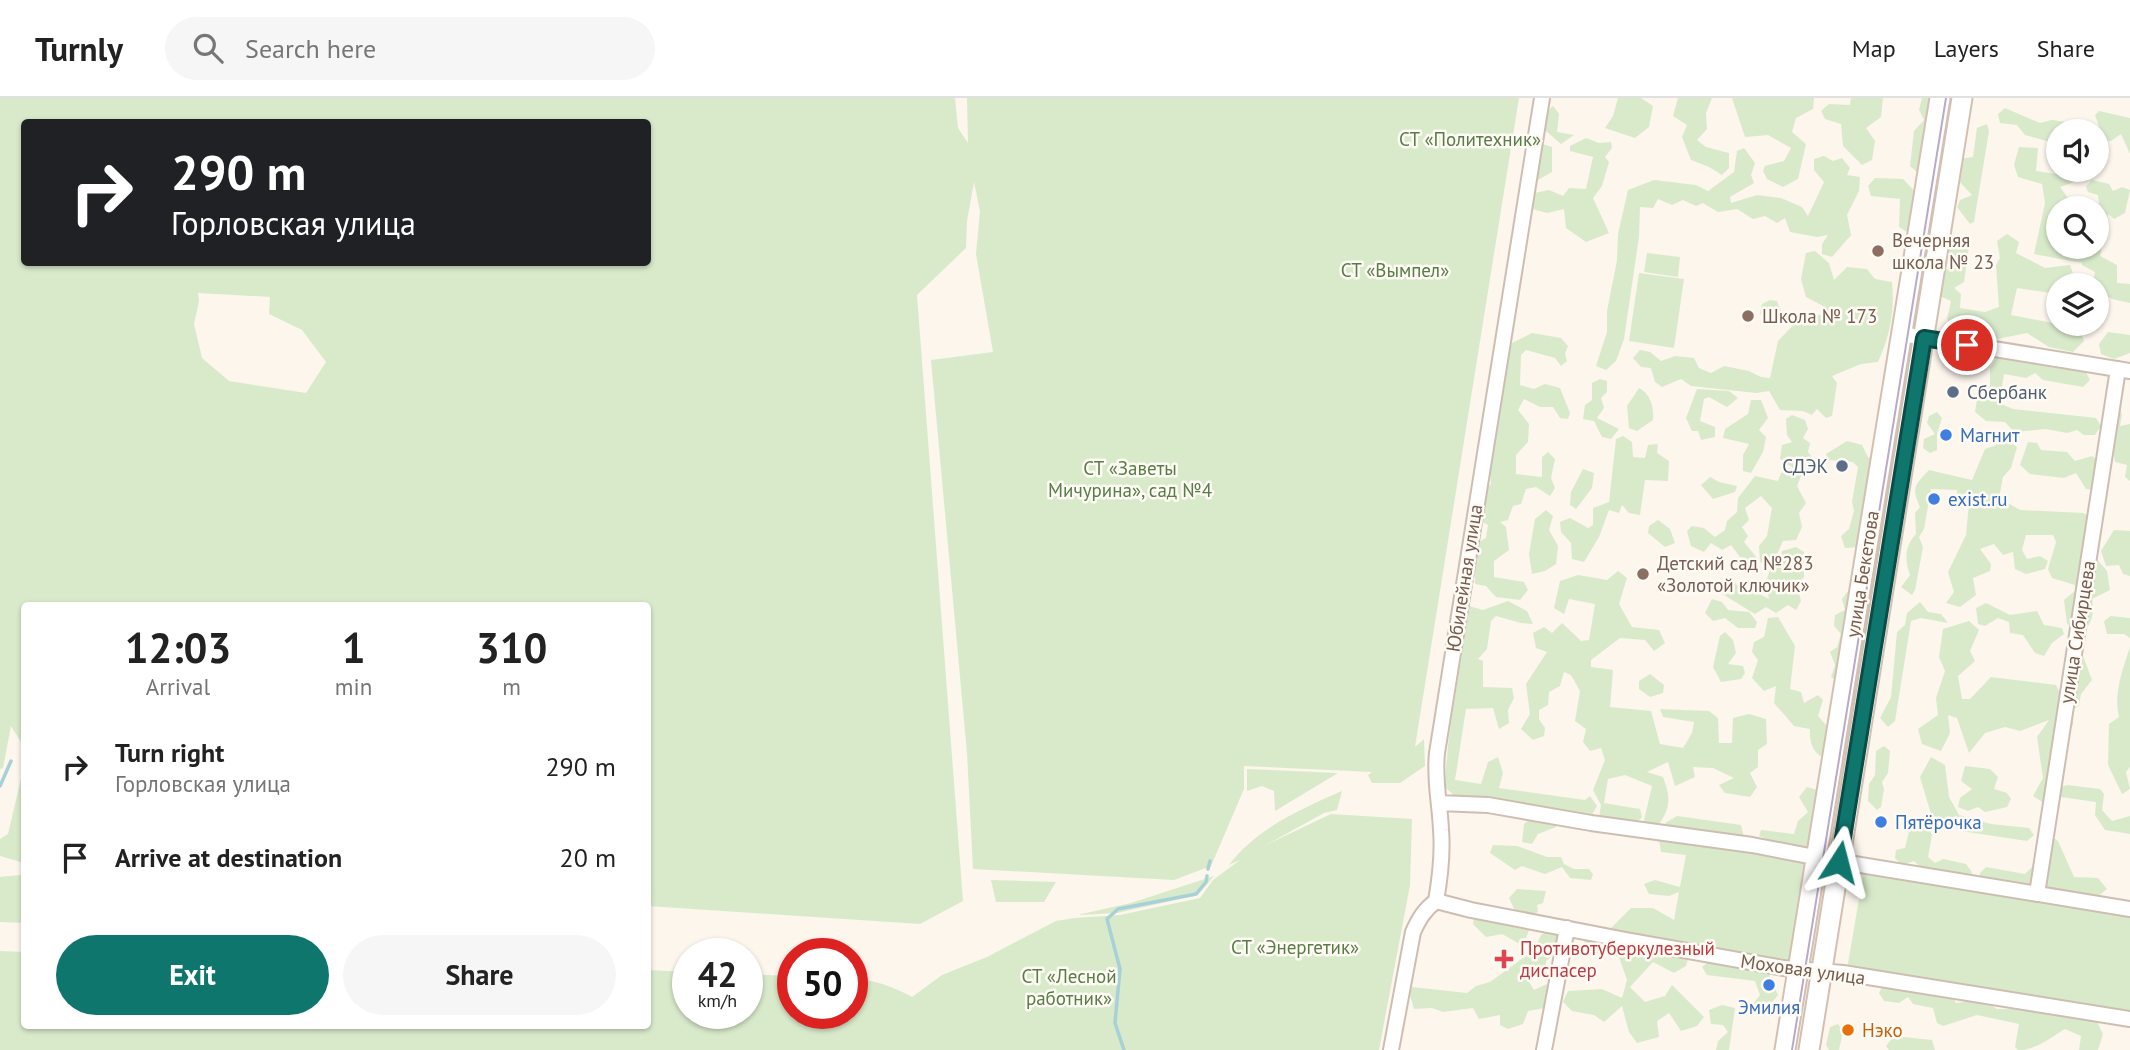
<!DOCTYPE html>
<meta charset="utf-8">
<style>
:root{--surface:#fff;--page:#f6f6f6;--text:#222;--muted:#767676;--line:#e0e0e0;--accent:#0f766e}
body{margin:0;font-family:"PT Sans",sans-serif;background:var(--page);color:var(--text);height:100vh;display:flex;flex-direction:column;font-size:26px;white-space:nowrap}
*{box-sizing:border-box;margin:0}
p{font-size:23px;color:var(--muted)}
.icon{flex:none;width:38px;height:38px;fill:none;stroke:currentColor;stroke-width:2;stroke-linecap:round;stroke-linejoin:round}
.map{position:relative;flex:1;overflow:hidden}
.panel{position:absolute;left:21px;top:504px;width:630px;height:427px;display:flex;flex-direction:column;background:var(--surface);border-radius:7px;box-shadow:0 2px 5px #0004}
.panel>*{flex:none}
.guide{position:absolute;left:21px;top:21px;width:630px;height:147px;border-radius:7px;box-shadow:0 2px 5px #0004;background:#202124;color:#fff;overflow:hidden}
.fabs{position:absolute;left:2046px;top:21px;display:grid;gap:14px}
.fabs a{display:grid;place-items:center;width:63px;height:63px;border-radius:50%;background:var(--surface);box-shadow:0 2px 5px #0004;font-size:35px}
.speed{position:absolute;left:672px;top:840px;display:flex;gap:14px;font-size:35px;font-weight:700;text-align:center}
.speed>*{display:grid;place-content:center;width:91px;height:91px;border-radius:50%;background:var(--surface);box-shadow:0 2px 5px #0004;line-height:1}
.speed small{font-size:18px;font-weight:400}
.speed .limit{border:10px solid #d22;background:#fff;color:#111}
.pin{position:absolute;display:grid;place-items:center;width:60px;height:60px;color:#fff;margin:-30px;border:4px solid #fff;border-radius:50%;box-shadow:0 2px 7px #0007}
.me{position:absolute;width:77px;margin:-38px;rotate:9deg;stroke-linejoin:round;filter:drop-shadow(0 0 5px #0008)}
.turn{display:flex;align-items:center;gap:24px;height:147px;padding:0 35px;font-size:32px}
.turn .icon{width:91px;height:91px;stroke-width:2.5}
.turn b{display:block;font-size:49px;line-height:60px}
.eta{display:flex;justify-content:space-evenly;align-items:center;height:119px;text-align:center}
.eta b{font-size:42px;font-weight:800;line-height:49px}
.action{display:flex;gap:14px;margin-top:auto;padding:14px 35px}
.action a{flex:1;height:80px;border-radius:42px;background:var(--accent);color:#fff;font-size:28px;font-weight:800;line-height:80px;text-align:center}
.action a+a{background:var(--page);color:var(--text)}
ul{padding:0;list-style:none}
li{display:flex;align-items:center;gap:21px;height:91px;padding:0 35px}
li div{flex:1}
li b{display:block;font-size:26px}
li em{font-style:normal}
header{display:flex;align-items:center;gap:42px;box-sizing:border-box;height:98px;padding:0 35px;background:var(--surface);border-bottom:2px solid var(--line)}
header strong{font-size:33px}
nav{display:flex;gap:38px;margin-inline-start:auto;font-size:24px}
.search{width:490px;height:63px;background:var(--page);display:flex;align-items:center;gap:18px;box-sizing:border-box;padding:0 24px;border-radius:38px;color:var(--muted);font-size:26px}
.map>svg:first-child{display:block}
.green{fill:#d9eacb;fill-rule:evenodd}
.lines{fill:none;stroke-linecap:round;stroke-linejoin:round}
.stream{stroke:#a8d1d7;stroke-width:3.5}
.street-casing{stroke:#cebeb2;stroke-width:18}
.secondary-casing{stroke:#d4c0b2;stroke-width:23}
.street{stroke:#fff;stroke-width:14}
.secondary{stroke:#fff;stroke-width:19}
.tram{stroke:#b9aac7;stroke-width:2}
.route-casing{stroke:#0a4d48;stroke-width:18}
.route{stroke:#0f766e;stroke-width:12}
.education-dot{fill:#8d6e63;stroke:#fefaf4;stroke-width:2.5}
.service-dot{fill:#5c6f8a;stroke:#fefaf4;stroke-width:2.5}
.shop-dot{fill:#3f7fe0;stroke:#fefaf4;stroke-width:2.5}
.health-dot{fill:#e0444e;stroke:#fefaf4;stroke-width:2.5}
.food-dot{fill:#e8710a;stroke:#fefaf4;stroke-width:2.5}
.labels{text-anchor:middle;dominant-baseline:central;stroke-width:5;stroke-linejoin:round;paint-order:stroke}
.park-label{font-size:19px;fill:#597c48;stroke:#fefaf4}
.education-label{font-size:19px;fill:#785e54;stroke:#fefaf4;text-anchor:start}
.service-label{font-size:19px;fill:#4e5e75;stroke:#fefaf4;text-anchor:start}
.shop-label{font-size:19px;fill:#366cbe;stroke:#fefaf4;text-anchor:start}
.street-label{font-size:19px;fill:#775c50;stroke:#fefaf4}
.health-label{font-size:19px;fill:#be3a42;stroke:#fefaf4;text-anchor:start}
.food-label{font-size:19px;fill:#c56008;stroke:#fefaf4;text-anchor:start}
</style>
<header>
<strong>Turnly</strong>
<div class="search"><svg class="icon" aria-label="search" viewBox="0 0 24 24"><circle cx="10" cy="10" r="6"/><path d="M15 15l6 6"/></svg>Search here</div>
<nav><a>Map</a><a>Layers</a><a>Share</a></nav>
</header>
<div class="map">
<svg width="2130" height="952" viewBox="0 0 2130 952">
<rect width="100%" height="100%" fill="#fcf6ed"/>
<path class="green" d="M0,0H955L958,30L968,45L967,0H1519L1415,649L1424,641L1425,668L1400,685H1372L1368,677L1372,674L1244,668V691L1211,768L1174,782L973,771L967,655L931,262L993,254L976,156L980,113L974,84L967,123L966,150L917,197L963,803L920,826L648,808V508H24V639L21,644L11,628L3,670L0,671ZM648,24V164H24V24ZM198,195L270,199L269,216L302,232L326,264L306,295L229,283L202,260L194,226L199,203Z
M1618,0H1641L1653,8L1649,29L1635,40L1605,30L1613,18Z
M1678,0H1712L1706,15L1707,31L1697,42L1706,49L1729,55V70L1722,77L1709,69L1691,62L1682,39L1687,27L1673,18Z
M1732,0H1814L1813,11L1796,20L1792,34L1806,46L1798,81L1783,89L1767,81L1763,73L1765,68L1784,63L1791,50L1768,37L1745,39Z
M1851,0H1883L1881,19L1866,30L1875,43L1872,62L1862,67L1843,48L1841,26L1825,21L1821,13L1829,6L1850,7Z
M1922,0H1933L1921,78L1910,68L1914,33L1924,22L1919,12Z
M1553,8L1559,16L1557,34L1574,37L1561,46L1546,33L1545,15Z
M2005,10L2040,25L2052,22L2099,29L2095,17L2099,13L2130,20V56L2121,36L2111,43L2097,42L2096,33H2058V46L2025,37L2017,27L2000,25L1998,16Z
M1987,26L1989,33L1974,124L1970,126L1957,109L1960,102L1972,97L1955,79L1959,61L1973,59L1977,30Z
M1586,40L1599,45L1611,44L1612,50L1605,59L1609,64L1602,88L1593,100L1609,135L1586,144L1566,130L1564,111L1547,115L1525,109L1534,95L1549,92L1563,98L1569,90L1586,91L1593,59L1570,53V48Z
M1543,46L1552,49V74L1538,82L1530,71L1533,57Z
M2019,49L2038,50L2036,73L2075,79L2074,84L2060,89L2068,100L2067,102L2099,106L2098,97L2088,94L2086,88L2092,82L2109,86L2113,93L2122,89L2130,92L2125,115L2114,121L2108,116L2100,158L2117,167V185L2130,186V205L2112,201L2097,193L2096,187H2092L2095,174L2082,167V165L2034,156L2045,105L2042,86L2018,79L2014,67ZM2096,110V149H2058V110Z
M1744,50L1755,65L1751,77L1754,85L1730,99L1731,105L1757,97L1781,100L1802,109L1808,118L1824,84L1814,72V61L1824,58L1833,63L1842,60L1850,70L1847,77L1860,79L1859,93L1847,117L1851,137L1832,159L1822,156V146L1828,137L1817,139L1790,134L1785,120L1777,125L1765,118L1753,121L1737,111L1718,114L1703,105L1696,108L1683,102L1672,107L1658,101L1653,110L1640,109L1639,139L1624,241L1616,263L1606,272L1596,268L1607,234V213L1617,162L1618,136L1628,92L1654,82L1696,87L1708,93L1734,74L1737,53Z
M1875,80L1903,81L1920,99L1919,125L1907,134L1899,129L1900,101L1871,98L1868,88Z
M2007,136L2019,144L2016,155L2045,170L2070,167L2077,187H2058V196L2017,190L2011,217L2079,230L2084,243L2073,254L2049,249L2027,235L1997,241L1955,233L1947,221L1951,203L1940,198L1945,172L1954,168L1948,160L1949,142L1966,138L1970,141L1964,184L1954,190L1961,196L1960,210L1985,214L1999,209L1996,167L2000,160L1997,143Z
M1815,153L1829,165L1834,182L1847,169L1867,171L1875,181L1892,184C1895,212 1890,238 1878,264L1861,266L1832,278L1837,285L1832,318L1826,320L1817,311L1812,317L1803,313L1780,312L1769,293L1756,295L1691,288L1681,281L1662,289L1655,284L1651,270L1641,269L1633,260L1640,252L1650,254L1661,263L1675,258L1694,260L1699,270L1711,275L1724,268L1749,273L1761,279L1770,280L1778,243L1803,217H1824L1825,209L1806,199L1801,181L1806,155Z
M1647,155L1680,159L1678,179L1644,174Z
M1639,175L1684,181L1674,250L1629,243Z
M1770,202L1777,203L1781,214L1773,222L1765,223L1760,215L1762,206Z
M2108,234L2130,237V255L2114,261L2101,256L2099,246Z
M1532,235L1561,240L1568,248L1565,256L1567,263L1561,268L1555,260L1526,252L1521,257L1520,287L1534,291L1545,286L1560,290L1570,315L1568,321L1560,320L1553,309H1540L1524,301L1518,312L1529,326L1528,344L1516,357V376L1542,379V359L1548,354L1555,361L1551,380L1555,390L1550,398L1536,389L1526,391L1521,406L1513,408L1508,422L1500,424L1506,429L1509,452L1494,463V479L1524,484L1528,492L1520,502L1496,499L1486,488L1475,486V477L1468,467L1470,449L1486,440L1488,427L1477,421L1481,395L1491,386L1488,353L1492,325L1499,320L1495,305L1512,245Z
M2030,258L2052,270L2063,266L2084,270L2090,282L2083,289L2043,282L2035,275L2026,280L2004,276L2001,294L1994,303L2013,311L2096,320L2101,328L2095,337H2084L2077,332L2067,335L2046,331L2014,334L2005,324L1986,323L1975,314L1978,295L1990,288V270L1996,261Z
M1600,281L1607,283V294L1601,300L1604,310L1597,320L1619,331L1611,341L1602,339L1594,323L1583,321L1585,307L1592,302V285Z
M1639,290C1651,296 1654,310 1653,322L1637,333L1629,330L1627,308Z
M1697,291L1729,293L1738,300L1727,309L1709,299L1704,301L1700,323L1715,329V339L1701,342L1698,333H1692L1686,320Z
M1751,302H1761L1768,320L1759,332L1766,339L1763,354L1751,375L1743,373V357L1749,346L1723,340L1725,331L1748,316Z
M2120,310L2122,317L2120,328L2130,326V383L2125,379L2127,367L2115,364L2112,344L2100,337C2103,321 2102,315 2120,310Z
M1937,314L1942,320L1937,336V352L1930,355L1923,350L1924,341L1935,336L1927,325L1929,318Z
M1792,317L1805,322L1808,331L1803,340L1810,345L1808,354L1815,363L1814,373L1801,378L1797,388L1806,405L1799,415L1802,429L1796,442L1783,443L1778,454L1767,466L1760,464L1759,448L1767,438L1772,410L1761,398L1745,410L1749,422L1742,429L1748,438L1744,444L1757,460L1753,464L1740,459L1731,447L1722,452L1711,445L1704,454L1691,448L1687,433L1692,428L1704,430L1715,439L1725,432L1727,423L1737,414L1738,400L1755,378L1778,383L1781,375L1792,371V369L1780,361L1782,347L1792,344L1787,337L1786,321Z
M1623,338L1632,344L1633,359L1645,360L1648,347L1658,346L1657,355L1669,363L1668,383L1645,382L1640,417L1629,415L1622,407L1619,415L1609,412L1599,439L1584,464L1572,461L1571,445L1561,434L1560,424L1570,420L1588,430L1593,427V410L1609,404L1616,341Z
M1847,343L1862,347L1868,359L1880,361L1860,449L1845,450L1841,438L1849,431L1854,413L1852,404L1858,369L1853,364L1828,362L1826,356Z
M2008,343L2017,349L2011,370L2003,379L1999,400L2020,412L2083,415L2097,422L2091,454L2107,473L2110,492L2092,501C2094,513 2093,525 2083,534L2067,526L2064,502L2075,493V487L2052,480L2048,471L2056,444L2053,437H2026L2022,452L2027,461L2040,458L2048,463L2045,471L2026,476L2015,471L2013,454L2003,457L1994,446L1980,451L1991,466L1990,473L1973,480L1976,497L1960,509L1946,505L1954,494L1948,474L1966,437L1969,405L1957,400V392L1931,391L1924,431L1919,439L1923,449L1915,492L1912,497L1901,489L1910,477C1905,463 1904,448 1916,436L1915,415L1920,409C1911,389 1915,387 1929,372L1972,382L1985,351Z
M2028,344L2037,345L2041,352L2067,354L2075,363L2092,358L2106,368L2098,392L2086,391L2076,375L2064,380L2030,376L2020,367Z
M1583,371L1594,375L1592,390L1576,411L1570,407L1571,394Z
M1710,379L1719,384L1737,388L1735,394L1713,401L1701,387Z
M1546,412L1553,418L1549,432L1558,448L1556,466L1545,473L1532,476L1529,456L1535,421Z
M1658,422L1670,431L1675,445L1665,449L1648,435L1649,428Z
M2114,432L2130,433V478L2123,476L2119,467L2106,468L2101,453Z
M1796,449L1804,454V479L1797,487L1801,503L1796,512L1788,507L1776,515L1766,509L1755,516L1714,491L1715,485L1734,484L1742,492L1750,491L1769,501L1766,484L1771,469L1780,466L1782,453Z
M1618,473L1627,480L1619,506L1632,529L1659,532L1665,545L1654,553L1645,542L1620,540L1591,562V569L1613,572L1610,609L1651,613L1660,646L1683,650L1692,635L1694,624L1663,619L1660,611L1709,613L1718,620L1719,645H1732L1733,620L1749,616L1766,621L1767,646L1758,652V669L1750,675L1757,689L1750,699L1725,695L1719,687L1734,680L1713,670L1693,669L1695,679L1675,688L1668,664L1647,674L1663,679C1672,702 1670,712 1655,732L1642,731L1652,688L1625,677L1608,681L1604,705L1640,711L1642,719L1632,729L1599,720L1601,707L1593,692L1605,662L1601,650L1590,653L1583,644L1586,631L1575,623L1580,593L1571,577L1564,574L1560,588L1549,594L1548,607L1539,612V621L1545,630L1544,638L1533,642L1521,631L1530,616L1526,586L1547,554L1536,550L1533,535L1544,529L1552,535L1562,525L1581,543L1589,542L1595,506L1569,501L1564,516L1554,510L1560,483L1578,477L1607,482Z
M1847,494L1857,496L1839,585L1831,579L1835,567L1830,554L1837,549L1841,536L1834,528L1835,517L1845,512L1842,501Z
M1712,501L1722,504L1728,512L1749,514L1757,524L1755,530H1738L1725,520L1713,523L1705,515Z
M1508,503L1527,513L1533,526L1521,525L1496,518L1491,523L1487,551L1478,561L1483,563V589L1512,590L1514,600L1508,612L1509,625L1499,631L1493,610L1466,611L1455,682L1481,686L1488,664L1498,659L1503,675L1499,690L1585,702L1590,698L1597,708L1587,725L1565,713L1552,716L1461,704L1445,689C1447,628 1462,568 1469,508L1483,512Z
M1920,504L1928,514L1941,516L1948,525L1921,520L1911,523L1895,623L1888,629L1880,620L1891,599L1897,534L1905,527L1907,515Z
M1986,505L2010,517L2037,513L2044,527L2062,530L2064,536L2052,545L2044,558L2035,555L2023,537L2010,535L2009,524L1998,520L1985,528L1978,526L1976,510Z
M2111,518L2130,520V540L2124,536H2107L2104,523Z
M1778,519L1795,548L1790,591L1801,594L1804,605L1818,597L1823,602L1818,618L1834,636L1827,661C1813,657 1809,644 1810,631L1794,628L1774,605L1776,588L1764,593L1752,580L1758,562L1752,554L1754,544L1764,539L1768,520Z
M1969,523L1979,532L1970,553L1975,563L1958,578L1962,601H1970L1991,579L2056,587L2059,593L2071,587L2066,561L2072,552L2083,558L2092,582L2081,596L2079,608L2073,611V627L2063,639L2054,698L2044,705L2033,698L2043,680L2037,639L2049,622L2020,633L2005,629L1985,635L1969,655L1957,620L1948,617L1950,635L1941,653L1922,646L1918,631L1938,617L1936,600L1945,573L1939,559L1943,531Z
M1725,534L1733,542L1736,555L1728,566L1743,568L1745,575L1741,581L1721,584L1713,569L1720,538Z
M2130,549V669L2126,674L2130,691L2122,696L2108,667L2109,626L2119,619C2113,596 2123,571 2130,549Z
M1650,576L1664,587L1663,595L1650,599L1639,591V583Z
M1884,648L1890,653L1888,675L1882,684L1884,691L1881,709L1877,712L1868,703L1869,686L1875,677L1876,653Z
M1931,659L1945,667L1949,699L1959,717L1991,726L2029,730L2034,737L2027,743L1961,733L1951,726L1941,730L1934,726L1920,679Z
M24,668V765L0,758V741L8,736Z
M1965,668L1990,671L1998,679L1994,691L2007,695L2011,701L2007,709L1985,714L1978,709L1968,713L1958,709L1960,700L1972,691L1961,683Z
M1247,671L1338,675L1275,713L1274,693L1262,688L1247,693Z
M2067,687L2100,691L2104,696L2102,712L2112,723L2130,718V736L2105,732L2095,717L2096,704L2061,699L2059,690Z
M1807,689L1817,692L1821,705L1813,717L1822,733L1808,741L1810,752L1794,753L1759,738L1761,732L1794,736L1798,723L1808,714L1799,699Z
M1342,693L1337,712L1324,715L1266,747L1331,716L1412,721L1410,787L1379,952H0V853L24,854V928H648V872L688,874V915H747V876L793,878V915H852V881C873,881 894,889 912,899L942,877L987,859L1056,823L1074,820L1120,817L1200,800L1213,782L1240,762L1229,767C1257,730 1301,711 1342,693Z
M1537,716L1556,722V729L1538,736L1532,746L1522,744L1524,726Z
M1677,718L1741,727L1744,740L1804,763L1808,770L1790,861L1784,863L1692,848L1686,868L1674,875L1653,864L1630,889L1645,904L1665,898L1672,887L1704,919L1697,928L1681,933L1669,915L1657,923L1659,939L1637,945L1629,934L1622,908L1604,924L1594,917L1572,913L1563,904L1568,893L1602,891L1622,900L1627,882L1619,859L1590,854L1584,845L1589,834L1606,835L1631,810H1653L1674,822L1679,794L1669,798L1649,796L1644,786L1655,782L1680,789L1686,757L1661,754L1659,742L1669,734L1665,725Z
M1912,721L1926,724L1932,737L1928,759L1935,765L1943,761L1966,766L1972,774L1969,782L1936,777L1932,770L1919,768L1914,763L1902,767L1895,760L1896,752L1905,750Z
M2043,733L2058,743L2074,779L2098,780L2107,791L2097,799L2130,815V915L1847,871L1864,772L1980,786V775L1986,769L2025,776L2035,766L2037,741Z
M1493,747L1517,748L1547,759H1561L1564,766L1574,771H1589L1593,776L1591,782L1570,780L1562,769L1545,776L1522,768L1515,772L1490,755Z
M19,777L24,778V825L0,824V779Z
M1214,778L1198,797L1117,815L1077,817L1131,805Z
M991,782L1056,784L1044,804H996Z
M1517,791L1546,793L1543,805L1537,807L1538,814L1531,817L1515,813L1509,800Z
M1475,816L1531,827L1526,840L1518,845L1502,836L1486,839L1473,826Z
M1552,830L1559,833L1552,858L1546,863V872L1524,876L1534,892L1547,886L1556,896V908L1528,913L1523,926L1508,931L1500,927V917L1479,921L1473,910L1443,914L1432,910L1414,911L1410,897L1412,889L1467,895L1476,888L1490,884L1534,852L1541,837Z
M1733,863L1766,870L1778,897L1762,918L1755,916L1753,906L1760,897L1755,883L1707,877L1702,869L1708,864Z
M1883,887H1901L1907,892L1914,889L1951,895L1956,905L1981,901L1997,911H2044L2096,922L2103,936L2098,952H2079L2081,938L2065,931C2050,940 2036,952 2018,952L2015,949L2019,926L1977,917L1943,928L1937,925L1933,910L1913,906L1908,899L1899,905L1884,903L1879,895Z
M1722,907L1735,910L1729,952H1716L1718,943L1728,934L1723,927L1711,926L1709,912Z
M1838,926L1843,933L1839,952H1829L1826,947L1830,929Z
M1894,938L1932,942L1935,952H1889L1886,948Z"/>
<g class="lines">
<path class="stream" d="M0,688L11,663
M1208,771L1210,763
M1124,952L1115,925L1120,871L1107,821L1118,811L1196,796L1206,784L1207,778"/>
<defs>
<path id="street" d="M1901,236L2130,273
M1439,705L1488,707L1591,725L1752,747L1830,762L2130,811
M2037,796L2118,271
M1436,803L1471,812L1626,842L1783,870L1843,875L2130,921
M1391,952L1413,834C1419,821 1424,812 1436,803C1440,780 1443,756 1441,732C1440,706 1434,682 1437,655L1542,0
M1544,952L1567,830"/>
<path id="secondary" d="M1785,952L1940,0
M1809,952L1962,0"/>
</defs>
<use href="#street" class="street-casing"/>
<use href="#secondary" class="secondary-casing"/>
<use href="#street" class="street"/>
<use href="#secondary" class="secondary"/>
<path class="tram" d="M1792,952L1946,0"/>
</g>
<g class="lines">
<defs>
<path id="route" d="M1839,764L1924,240L1967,247"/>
</defs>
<use href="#route" class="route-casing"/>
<use href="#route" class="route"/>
</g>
<g class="education-dot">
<circle cx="1878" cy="153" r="7"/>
<circle cx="1748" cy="218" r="7"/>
<circle cx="1643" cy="476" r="7"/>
</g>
<g class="service-dot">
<circle cx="1953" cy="294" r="7"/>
<circle cx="1842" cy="368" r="7"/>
</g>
<g class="shop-dot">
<circle cx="1946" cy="337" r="7"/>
<circle cx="1934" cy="401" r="7"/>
<circle cx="1881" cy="724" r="7"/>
<circle cx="1769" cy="887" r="7"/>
</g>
<path class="health-dot" d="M1500.5 850.5h7v7h7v7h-7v7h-7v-7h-7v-7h7z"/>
<circle class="food-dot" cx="1848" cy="932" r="7"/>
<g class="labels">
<g class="park-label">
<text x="1470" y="41">СТ «Политехник»</text>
<text x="1395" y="172">СТ «Вымпел»</text>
<text x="1130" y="370">СТ «Заветы<tspan x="1130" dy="22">Мичурина», сад №4</tspan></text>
<text x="1295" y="849">СТ «Энергетик»</text>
<text x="1069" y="878">СТ «Лесной<tspan x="1069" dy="22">работник»</tspan></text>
</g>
<g class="education-label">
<text x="1892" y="142">Вечерняя<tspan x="1892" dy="22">школа № 23</tspan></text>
<text x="1762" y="218">Школа № 173</text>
<text x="1657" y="465">Детский сад №283<tspan x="1657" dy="22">«Золотой ключик»</tspan></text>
</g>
<g class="service-label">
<text x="1967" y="294">Сбербанк</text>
<text x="1828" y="368" text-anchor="end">СДЭК</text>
</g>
<g class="shop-label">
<text x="1960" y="337">Магнит</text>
<text x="1948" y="401">exist.ru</text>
<text x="1895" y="724">Пятёрочка</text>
<text x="1769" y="909" text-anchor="middle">Эмилия</text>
</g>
<g class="street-label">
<text transform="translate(1862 476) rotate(-81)">улица Бекетова</text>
<text transform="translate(1464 480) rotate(-81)">Юбилейная улица</text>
<text transform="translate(2077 534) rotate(-81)">улица Сибирцева</text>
<text transform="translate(1803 871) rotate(8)">Моховая улица</text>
</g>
<g class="health-label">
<text x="1520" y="850">Противотуберкулезный<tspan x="1520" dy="22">диспасер</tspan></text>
</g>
<g class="food-label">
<text x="1862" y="932">Нэко</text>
</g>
</g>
</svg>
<div class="fabs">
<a><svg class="icon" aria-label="sound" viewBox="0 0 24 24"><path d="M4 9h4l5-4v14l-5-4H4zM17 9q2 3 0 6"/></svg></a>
<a><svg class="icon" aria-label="search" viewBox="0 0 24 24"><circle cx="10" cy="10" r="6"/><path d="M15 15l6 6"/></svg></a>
<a><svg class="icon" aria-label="layers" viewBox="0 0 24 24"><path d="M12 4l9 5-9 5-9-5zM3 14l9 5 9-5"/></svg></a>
</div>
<div class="speed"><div>42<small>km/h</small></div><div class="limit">50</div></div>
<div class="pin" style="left:1967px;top:247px;background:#d93025"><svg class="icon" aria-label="arrive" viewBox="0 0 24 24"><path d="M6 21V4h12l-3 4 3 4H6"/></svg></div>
<svg class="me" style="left:1839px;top:764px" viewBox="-20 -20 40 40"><path d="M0-17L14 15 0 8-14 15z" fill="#0f766e" stroke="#fff" stroke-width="4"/></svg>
<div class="guide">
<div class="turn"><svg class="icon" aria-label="right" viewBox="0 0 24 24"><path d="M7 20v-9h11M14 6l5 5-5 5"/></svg><div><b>290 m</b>Горловская улица</div></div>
</div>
<section class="panel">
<div class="eta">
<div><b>12:03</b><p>Arrival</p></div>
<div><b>1</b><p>min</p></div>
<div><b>310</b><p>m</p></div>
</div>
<ul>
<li><svg class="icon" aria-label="right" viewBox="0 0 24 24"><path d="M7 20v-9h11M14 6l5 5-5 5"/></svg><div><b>Turn right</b><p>Горловская улица</p></div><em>290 m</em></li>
<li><svg class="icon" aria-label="arrive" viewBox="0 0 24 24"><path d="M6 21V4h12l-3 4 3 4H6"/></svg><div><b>Arrive at destination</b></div><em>20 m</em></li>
</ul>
<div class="action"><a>Exit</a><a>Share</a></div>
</section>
</div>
